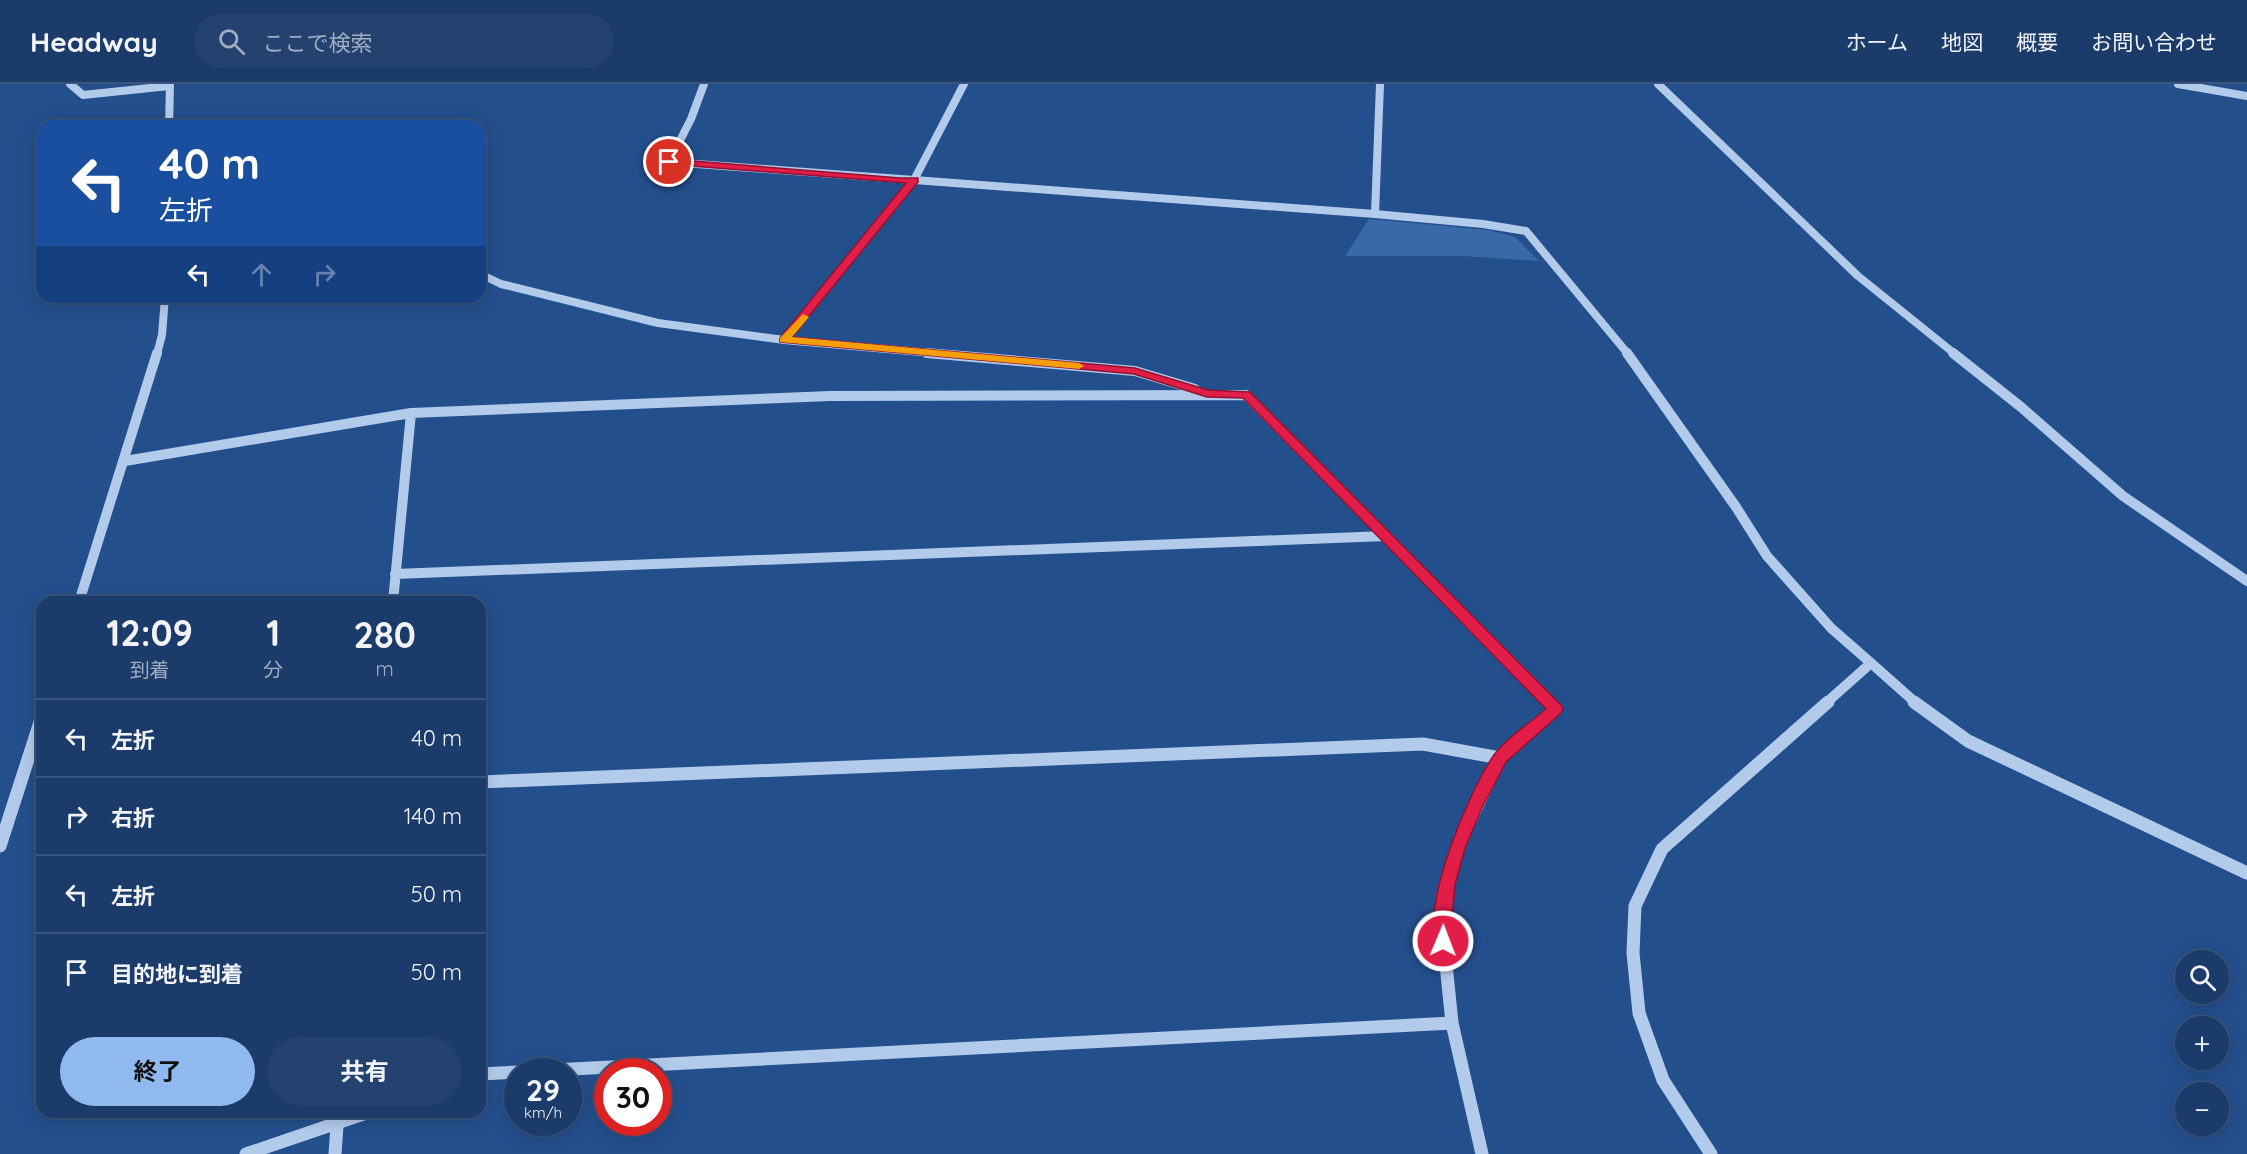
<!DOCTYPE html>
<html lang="ja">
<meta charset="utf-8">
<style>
:root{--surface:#1b3b6a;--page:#244270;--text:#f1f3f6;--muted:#a0adc1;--line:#39557e;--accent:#90b9f0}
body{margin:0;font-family:Quicksand,"Noto Sans JP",sans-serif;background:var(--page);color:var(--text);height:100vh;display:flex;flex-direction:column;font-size:22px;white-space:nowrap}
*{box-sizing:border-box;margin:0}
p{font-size:20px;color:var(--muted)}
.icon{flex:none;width:33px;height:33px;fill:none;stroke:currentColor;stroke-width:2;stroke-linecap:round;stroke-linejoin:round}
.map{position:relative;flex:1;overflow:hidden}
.details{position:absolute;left:36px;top:512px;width:450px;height:522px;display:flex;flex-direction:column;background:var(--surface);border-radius:18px;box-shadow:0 3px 15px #0003,0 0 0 2px var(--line)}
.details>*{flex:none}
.guide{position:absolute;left:36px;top:36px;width:450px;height:183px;border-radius:18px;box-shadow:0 3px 15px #0003,0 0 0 2px var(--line);background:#1a4fa0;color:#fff;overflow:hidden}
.fabs{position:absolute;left:2175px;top:866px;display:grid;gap:12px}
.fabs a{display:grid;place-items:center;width:54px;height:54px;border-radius:50%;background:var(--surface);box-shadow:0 3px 15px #0003,0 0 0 2px var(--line);font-size:30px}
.speed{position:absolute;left:504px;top:974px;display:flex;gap:12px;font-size:30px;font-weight:700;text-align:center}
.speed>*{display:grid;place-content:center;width:78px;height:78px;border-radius:50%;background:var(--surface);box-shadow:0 3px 15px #0003,0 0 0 2px var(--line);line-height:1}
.speed small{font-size:15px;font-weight:400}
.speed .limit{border:9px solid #d22;background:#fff;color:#111}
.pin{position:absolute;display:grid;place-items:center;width:51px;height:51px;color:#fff;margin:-26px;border:3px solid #fff;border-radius:50%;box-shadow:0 2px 6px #0007}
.me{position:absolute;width:66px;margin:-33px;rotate:1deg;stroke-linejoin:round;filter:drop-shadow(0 0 4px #0008)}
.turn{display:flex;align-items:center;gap:21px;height:126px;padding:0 24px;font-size:27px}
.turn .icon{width:78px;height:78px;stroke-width:2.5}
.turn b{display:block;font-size:42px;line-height:51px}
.lanes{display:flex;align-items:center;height:57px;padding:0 24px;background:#0003;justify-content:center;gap:30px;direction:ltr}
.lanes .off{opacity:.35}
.eta{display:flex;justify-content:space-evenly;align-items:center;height:102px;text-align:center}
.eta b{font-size:36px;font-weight:700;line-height:42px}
.cta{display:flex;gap:12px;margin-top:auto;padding:12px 24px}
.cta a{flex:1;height:69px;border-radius:36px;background:var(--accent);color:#111;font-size:24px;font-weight:700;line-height:69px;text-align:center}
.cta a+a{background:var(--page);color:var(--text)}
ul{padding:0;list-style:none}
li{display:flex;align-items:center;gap:18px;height:78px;padding:0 24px;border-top:2px solid var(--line)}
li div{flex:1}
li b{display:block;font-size:22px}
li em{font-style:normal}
header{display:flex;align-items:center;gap:36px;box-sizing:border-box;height:84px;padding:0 30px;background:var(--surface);border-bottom:2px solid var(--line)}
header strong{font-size:28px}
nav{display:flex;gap:33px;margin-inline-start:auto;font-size:21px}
.search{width:420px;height:54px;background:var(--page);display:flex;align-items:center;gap:15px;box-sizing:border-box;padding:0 21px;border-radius:33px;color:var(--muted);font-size:22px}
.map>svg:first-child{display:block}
.green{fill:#3969a9}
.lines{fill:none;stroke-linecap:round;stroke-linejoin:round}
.minor-far2{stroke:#b3cbeb;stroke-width:8}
.minor-far1{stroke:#b3cbeb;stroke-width:10}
.minor{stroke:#b3cbeb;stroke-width:13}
.route{fill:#e11d48;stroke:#92132f;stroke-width:1.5}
.slow{fill:#f59e0b}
</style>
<header>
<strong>Headway</strong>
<div class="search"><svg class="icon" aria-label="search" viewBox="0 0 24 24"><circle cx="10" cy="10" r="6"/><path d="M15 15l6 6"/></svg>ここで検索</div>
<nav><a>ホーム</a><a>地図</a><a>概要</a><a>お問い合わせ</a></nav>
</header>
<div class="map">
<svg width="2247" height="1070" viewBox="0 0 2247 1070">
<rect width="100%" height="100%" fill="#244f8d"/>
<path class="green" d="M1369,135L1488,146L1515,153L1539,177L1463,172H1345Z"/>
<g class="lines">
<path class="minor-far2" d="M70,0L83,11L169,2
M704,0L691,35L669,78L914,96
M964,0L914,96L1375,130L1380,0
M1658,0L1858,192L1955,270
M2178,0L2247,12
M169,42L170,0
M914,96L784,256L944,270
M1375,130L1483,140L1526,147L1628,270
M480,190L501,200L658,239L784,256
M157,270L162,251L165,213"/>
<path class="minor-far1" d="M927,269L1135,287L1195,305
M1627,269L1736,423L1767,472L1831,544L1871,579L1826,619
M1953,269L2021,323L2123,412L2247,497
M125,377L411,329L830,312L1246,311L1550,619
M395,490L1386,452
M79,518L157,269
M393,518L411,329
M1871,579L1916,619"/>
<path class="minor" d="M1914,618L1968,657L2247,789
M480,698L1423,660L1500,674
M0,762L42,632
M534,987L1452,939
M480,990L518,988
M246,1070L369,1028
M335,1070L338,1028
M1482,1070L1452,939L1442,841L1447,801L1457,764L1500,674L1556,625L1549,618
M1711,1070L1663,996L1639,929L1633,869L1635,822L1662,765L1828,618"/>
</g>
<path class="route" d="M669,75L900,94H918V98L792,253L1135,284L1208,306L1250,308L1561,621L1563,625L1561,629L1506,678L1482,724L1465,764L1455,801L1449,863L1443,865L1438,863C1419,823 1470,705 1494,671C1506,654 1530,639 1546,625L1243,314L1207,313L1134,290L780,258V254L906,99L666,80V76Z"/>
<path class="slow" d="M803,230L809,233L792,253L1079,279L1084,282L1079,285L780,258V254Z"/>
</svg>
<div class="fabs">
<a><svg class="icon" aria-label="search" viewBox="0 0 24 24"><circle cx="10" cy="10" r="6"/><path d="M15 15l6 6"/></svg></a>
<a>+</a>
<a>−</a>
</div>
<div class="speed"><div>29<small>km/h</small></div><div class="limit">30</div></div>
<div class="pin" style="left:669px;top:78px;background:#d93025"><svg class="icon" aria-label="arrive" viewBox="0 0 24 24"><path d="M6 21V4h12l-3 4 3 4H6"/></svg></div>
<svg class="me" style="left:1443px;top:857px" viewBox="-20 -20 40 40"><circle r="17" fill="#e11d48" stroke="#fff" stroke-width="3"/><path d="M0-11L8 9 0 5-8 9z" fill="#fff"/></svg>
<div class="guide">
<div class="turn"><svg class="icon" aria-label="left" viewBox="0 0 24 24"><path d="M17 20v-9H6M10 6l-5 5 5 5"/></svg><div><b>40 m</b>左折</div></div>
<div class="lanes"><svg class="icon" aria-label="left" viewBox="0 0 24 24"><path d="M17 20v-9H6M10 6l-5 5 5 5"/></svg><svg class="icon off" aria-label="ahead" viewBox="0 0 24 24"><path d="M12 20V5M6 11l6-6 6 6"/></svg><svg class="icon off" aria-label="right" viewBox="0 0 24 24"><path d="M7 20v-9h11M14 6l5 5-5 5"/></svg></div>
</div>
<section class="details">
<div class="eta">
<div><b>12:09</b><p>到着</p></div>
<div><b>1</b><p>分</p></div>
<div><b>280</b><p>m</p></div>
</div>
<ul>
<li><svg class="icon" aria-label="left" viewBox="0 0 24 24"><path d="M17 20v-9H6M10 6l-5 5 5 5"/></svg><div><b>左折</b></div><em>40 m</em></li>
<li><svg class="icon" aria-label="right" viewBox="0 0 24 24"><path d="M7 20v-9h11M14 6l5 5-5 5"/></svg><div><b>右折</b></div><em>140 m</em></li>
<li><svg class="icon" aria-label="left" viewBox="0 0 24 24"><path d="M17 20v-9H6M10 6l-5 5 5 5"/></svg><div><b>左折</b></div><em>50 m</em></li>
<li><svg class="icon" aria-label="arrive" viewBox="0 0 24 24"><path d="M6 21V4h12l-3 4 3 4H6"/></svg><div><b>目的地に到着</b></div><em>50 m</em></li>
</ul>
<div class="cta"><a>終了</a><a>共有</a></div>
</section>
</div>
